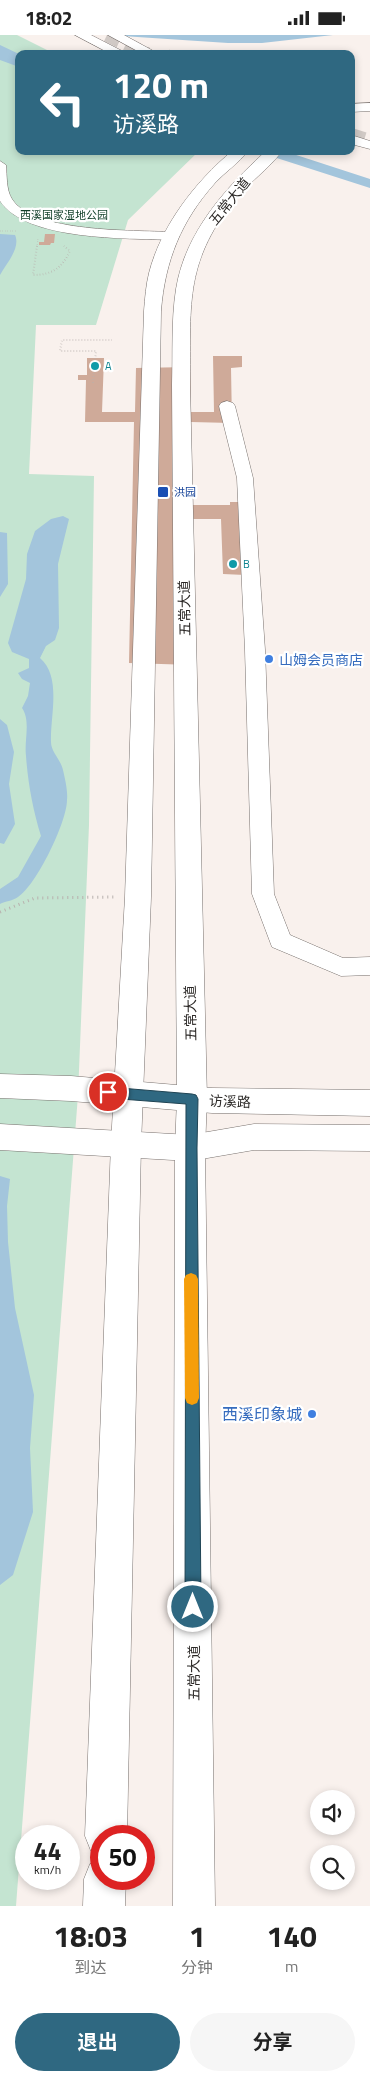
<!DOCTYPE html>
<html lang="zh">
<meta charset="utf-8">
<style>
:root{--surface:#fff;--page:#f6f6f6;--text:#222;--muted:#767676;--accent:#2f6881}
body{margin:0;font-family:"Titillium Web","Noto Sans SC",sans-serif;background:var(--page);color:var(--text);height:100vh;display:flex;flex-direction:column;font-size:19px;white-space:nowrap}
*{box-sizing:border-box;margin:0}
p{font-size:16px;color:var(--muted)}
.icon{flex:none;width:28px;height:28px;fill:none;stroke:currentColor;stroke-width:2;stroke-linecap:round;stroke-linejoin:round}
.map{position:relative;height:1871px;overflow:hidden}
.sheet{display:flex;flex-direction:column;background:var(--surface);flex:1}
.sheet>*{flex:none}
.banner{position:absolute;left:15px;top:15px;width:340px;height:105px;border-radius:10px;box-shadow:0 2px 8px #0003;background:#2f6881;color:#fff;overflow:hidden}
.tools{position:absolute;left:310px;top:1755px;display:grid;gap:10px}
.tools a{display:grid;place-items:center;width:45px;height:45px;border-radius:50%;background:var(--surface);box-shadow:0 2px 8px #0003;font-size:25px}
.speed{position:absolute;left:15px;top:1790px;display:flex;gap:10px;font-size:25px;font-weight:700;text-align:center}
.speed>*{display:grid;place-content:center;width:65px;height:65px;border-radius:50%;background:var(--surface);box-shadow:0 2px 8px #0003;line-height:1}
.speed small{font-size:12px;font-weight:400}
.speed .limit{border:8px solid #d22;background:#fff;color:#111}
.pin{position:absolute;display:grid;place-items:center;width:42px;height:42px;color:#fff;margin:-21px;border:2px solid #fff;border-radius:50%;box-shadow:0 1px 5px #0007}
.me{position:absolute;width:55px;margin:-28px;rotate:0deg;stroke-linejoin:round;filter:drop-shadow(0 0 4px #0008)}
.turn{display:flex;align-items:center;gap:18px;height:105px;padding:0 15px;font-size:22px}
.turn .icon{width:65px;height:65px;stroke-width:2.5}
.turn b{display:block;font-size:35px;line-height:42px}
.eta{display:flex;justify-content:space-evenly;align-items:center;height:85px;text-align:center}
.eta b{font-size:30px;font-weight:700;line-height:35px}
.action{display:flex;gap:10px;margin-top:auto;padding:10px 15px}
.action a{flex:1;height:58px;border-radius:30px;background:var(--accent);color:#fff;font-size:20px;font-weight:700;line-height:58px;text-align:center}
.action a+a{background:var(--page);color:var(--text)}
.status{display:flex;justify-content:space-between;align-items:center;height:35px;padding:0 25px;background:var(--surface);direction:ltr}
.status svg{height:14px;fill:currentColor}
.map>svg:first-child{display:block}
.green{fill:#c4e4d1}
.water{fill:#a3c5dc}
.building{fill:#cfaa99}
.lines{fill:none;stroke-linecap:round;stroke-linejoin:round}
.trunk-tunnel{stroke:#d0c9c5;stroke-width:14;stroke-dasharray:14 7;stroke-linecap:butt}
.minor-casing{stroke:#78716e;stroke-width:1}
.tertiary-casing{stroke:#78716e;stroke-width:1}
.secondary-casing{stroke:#78716e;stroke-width:1}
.primary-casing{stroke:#78716e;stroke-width:1}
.path-far2{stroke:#b8b1ae;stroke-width:1;stroke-dasharray:0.5 2;stroke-linecap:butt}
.path-far1{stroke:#b8b1ae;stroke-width:2;stroke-dasharray:0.5 2.5;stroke-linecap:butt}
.path{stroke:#b8b1ae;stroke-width:3;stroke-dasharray:1 4;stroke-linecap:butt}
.minor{fill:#fff;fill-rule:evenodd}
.tertiary{fill:#fff;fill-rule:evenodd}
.secondary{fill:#fff;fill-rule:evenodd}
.primary{fill:#fff;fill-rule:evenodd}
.route{fill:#2f6881;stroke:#1f4454}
.slow{fill:#f59e0b}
.culture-dot{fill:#0f9aa8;stroke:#fff;stroke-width:2}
.transit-dot{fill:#1a4fb4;stroke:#fff;stroke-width:2}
.shop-dot{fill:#3f7fe0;stroke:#fff;stroke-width:2}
.labels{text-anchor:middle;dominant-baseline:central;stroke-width:4.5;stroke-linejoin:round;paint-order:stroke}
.far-park-label{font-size:11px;fill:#103e28;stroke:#fff}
.far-culture-label{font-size:11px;fill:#0d838f;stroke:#fff;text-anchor:start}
.far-transit-label{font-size:11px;fill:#164399;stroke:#fff;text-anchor:start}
.street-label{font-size:14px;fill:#2b2826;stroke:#fff}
.shop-label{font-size:14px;fill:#366cbe;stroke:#fff;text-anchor:start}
.near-shop-label{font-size:16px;fill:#366cbe;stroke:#fff;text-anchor:end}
</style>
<div class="status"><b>18:02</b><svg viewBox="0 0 49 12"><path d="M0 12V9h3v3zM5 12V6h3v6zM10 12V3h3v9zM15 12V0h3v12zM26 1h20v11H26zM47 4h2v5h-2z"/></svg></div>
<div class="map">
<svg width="370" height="1871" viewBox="0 0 370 1871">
<rect width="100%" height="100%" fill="#f9f1ed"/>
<path class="green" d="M0,0H17L55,19H19V116H199L128,185L96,290H36L29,439L94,441L89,790L78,1060L16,1871H0Z"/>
<path class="water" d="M107,0H333L262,8H228Z
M0,10L19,19V32L0,25Z
M255,116H284L370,144V153Z
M0,199L15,200C21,213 6,229 0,240Z
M63,481L69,484L58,529L59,593L55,605L46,611L40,623C62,642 50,681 51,707C51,717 61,725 63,735C65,744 68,756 67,765C67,787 36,851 18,862C13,866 5,866 0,869V854L18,842L41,801C33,775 28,749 26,721C24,705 31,686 22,673L28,661L30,648L22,644L18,638L29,633V624L12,617L8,608L26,544L27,519L35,496L51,484Z
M0,497L7,498L8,549L0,562Z
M0,684L7,690L14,717L9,749L15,789L4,809L0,808Z
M0,1141L10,1144L7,1171L8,1207L15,1273L34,1360L30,1413L33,1477L13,1540L0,1550Z"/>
<path class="building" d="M45,199H55L54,208H51L50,210H39V207H44Z
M213,321H242V332L231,333L232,388L191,387V470H230V467H241L245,540L223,539L221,484H192L193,630L129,628L134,387H85L86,345H78V340H87V323H104L102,377H135L136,333L190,332L191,377H214Z"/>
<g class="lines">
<path class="trunk-tunnel" d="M107,0L147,19
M351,100L370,106"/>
<defs>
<path id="minor" d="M0,126L6,130C7,140 6,155 12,164C33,198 134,195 171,197L178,201L171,205C127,203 26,206 0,166Z
M227,366L233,368L235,371L253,443L265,615L274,859L290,900L343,923L370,922V940L341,941L272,912L252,859L245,615L237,443L219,371L221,368Z"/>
<path id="tertiary" d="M370,68V76L351,77V69Z
M0,1039L71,1041L212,1053L370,1055V1081L212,1078L71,1066L0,1063Z
M0,1089L190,1100L254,1089L370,1090V1116L254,1115L190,1126L0,1115Z"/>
<path id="secondary" d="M232,116H248C239,128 225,137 215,148C181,186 165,226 161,276L151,862L141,1109L127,1801H101V1820L91,1816L85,1801L111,1109L125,862L144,276C145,263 146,250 149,238C161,191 195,147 232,116Z
M266,116H282C269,134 248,148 234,166C183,229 191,274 190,350L207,1064L205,1113L215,1871H173L175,1113L177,1064L172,350C173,318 171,286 176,254C185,198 225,153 266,116Z
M101,1824V1844H126L125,1871H83L84,1844L90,1829Z"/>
<path id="primary" d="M75,0H91L128,19H111Z
M108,0H124L159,19H143Z
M351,100L370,106V114L351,109Z"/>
</defs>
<use href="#minor" class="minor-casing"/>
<use href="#tertiary" class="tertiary-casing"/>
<use href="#secondary" class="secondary-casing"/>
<use href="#primary" class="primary-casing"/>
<path class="path-far2" d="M169,15L178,19
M0,196H17
M37,212L38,203"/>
<path class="path-far1" d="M37,211L33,240C52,240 62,233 70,216L64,211
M93,348L96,316H60L62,305H112"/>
<path class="path" d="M0,877L35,863L114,862"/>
<use href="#minor" class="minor"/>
<use href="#tertiary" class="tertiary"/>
<use href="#secondary" class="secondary"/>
<use href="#primary" class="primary"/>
</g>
<path class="route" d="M108,1052L192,1059L196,1060L198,1064L197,1113L201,1572L198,1577L193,1579L187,1577L185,1572L186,1069L108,1063L104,1061L102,1057L104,1054Z"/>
<path class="slow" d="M191,1238L196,1240L198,1244L199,1363L197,1368L192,1370L187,1368L185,1363L184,1244L186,1240Z"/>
<g class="culture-dot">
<circle cx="95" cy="331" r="5"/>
<circle cx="233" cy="529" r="5"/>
</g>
<rect class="transit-dot" x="157" y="451" width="12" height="12" rx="2.5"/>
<g class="shop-dot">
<circle cx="269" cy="624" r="5"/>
<circle cx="312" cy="1379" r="5"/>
</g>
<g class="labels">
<g class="far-park-label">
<text x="64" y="180">西溪国家湿地公园</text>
</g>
<g class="far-culture-label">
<text x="105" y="331">A</text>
<text x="243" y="529">B</text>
</g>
<g class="far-transit-label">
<text x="174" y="457">洪园</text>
</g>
<g class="street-label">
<text transform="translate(229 166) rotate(-51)">五常大道</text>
<text transform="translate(184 573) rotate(-91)">五常大道</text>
<text transform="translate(190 978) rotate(-91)">五常大道</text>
<text transform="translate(230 1066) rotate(2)">访溪路</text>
<text transform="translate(193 1638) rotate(-90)">五常大道</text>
</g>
<g class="shop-label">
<text x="279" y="624">山姆会员商店</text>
</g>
<g class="near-shop-label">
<text x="302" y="1379">西溪印象城</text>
</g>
</g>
</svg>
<div class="tools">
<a><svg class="icon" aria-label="sound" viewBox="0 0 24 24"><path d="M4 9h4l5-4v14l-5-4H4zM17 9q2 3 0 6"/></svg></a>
<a><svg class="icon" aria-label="search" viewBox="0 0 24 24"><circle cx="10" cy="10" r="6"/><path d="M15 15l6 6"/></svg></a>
</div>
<div class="speed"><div>44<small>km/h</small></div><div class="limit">50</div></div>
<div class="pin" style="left:108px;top:1057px;background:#d93025"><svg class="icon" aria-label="arrive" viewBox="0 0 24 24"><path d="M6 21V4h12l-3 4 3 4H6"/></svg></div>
<svg class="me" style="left:193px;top:1572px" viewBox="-20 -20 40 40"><circle r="17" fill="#2f6881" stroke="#fff" stroke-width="3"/><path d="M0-11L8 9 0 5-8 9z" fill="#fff"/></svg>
<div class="banner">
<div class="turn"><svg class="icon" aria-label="left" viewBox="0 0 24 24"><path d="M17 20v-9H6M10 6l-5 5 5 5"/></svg><div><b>120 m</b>访溪路</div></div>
</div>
</div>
<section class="sheet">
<div class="eta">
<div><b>18:03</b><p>到达</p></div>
<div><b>1</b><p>分钟</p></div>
<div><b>140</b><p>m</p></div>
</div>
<div class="action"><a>退出</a><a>分享</a></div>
</section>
